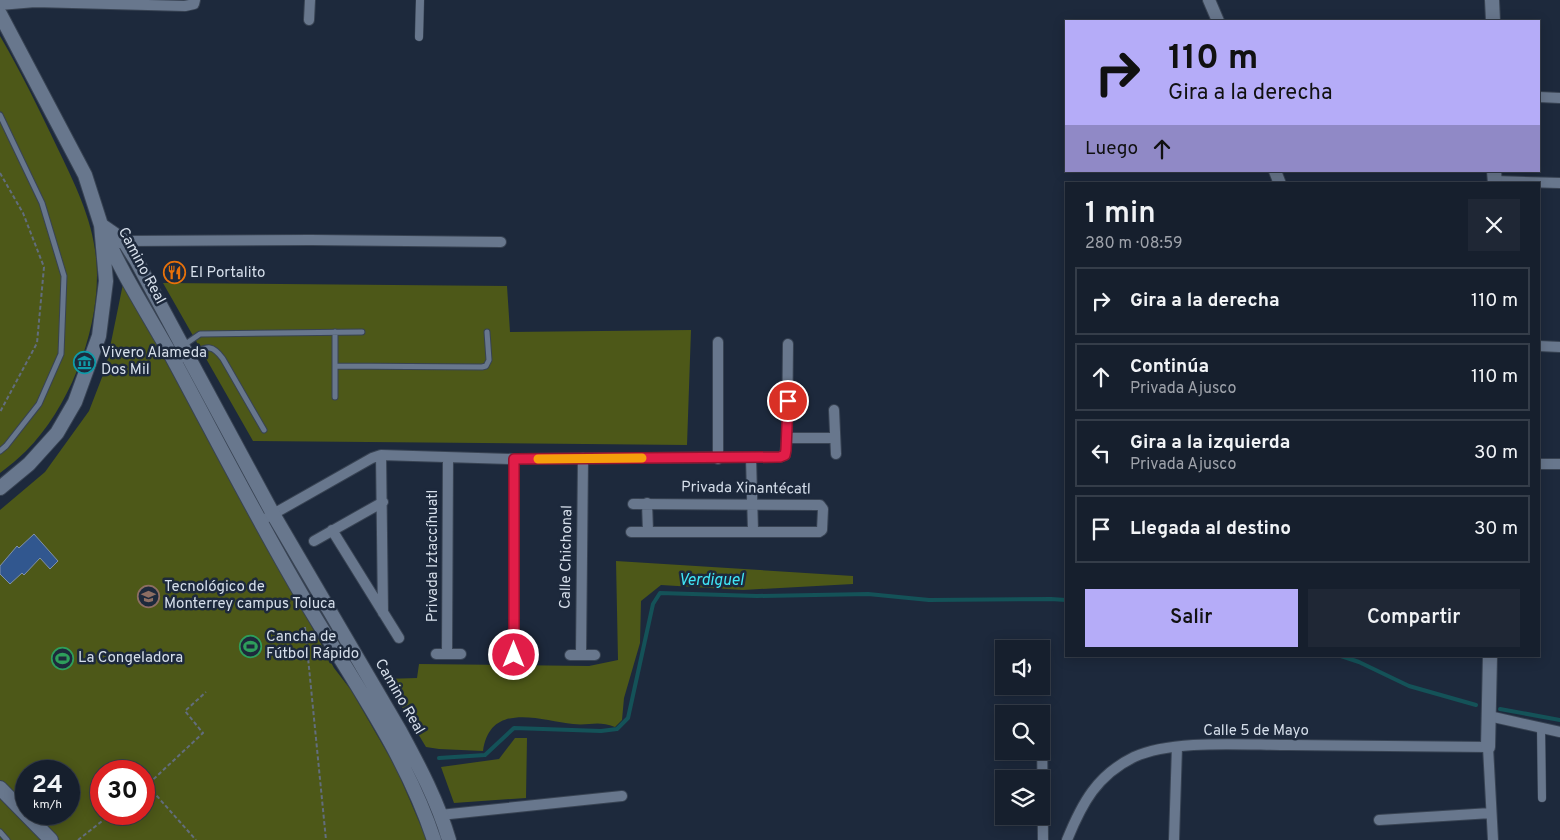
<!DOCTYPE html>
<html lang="es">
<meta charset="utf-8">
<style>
:root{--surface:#161f2d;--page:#1f2735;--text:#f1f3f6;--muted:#9ea2aa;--line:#353d49;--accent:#b5acf8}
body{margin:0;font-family:Overpass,sans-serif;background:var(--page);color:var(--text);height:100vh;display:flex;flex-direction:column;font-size:19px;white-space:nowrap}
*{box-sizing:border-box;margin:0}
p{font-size:16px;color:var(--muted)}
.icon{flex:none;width:28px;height:28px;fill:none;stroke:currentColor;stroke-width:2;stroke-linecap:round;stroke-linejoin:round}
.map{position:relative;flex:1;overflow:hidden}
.drawer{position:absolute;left:1065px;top:182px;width:475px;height:475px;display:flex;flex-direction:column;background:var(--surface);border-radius:0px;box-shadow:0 2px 12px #0003,0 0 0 1px var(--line)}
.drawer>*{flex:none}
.banner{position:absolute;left:1065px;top:20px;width:475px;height:152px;border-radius:0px;box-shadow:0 2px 12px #0003,0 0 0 1px var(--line);background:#b5acf8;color:#111;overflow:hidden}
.fabs{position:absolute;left:995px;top:640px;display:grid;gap:10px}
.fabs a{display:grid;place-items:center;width:55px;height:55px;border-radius:0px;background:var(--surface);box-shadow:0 2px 12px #0003,0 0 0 1px var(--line);font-size:25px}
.speed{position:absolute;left:15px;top:760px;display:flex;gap:10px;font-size:25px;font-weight:700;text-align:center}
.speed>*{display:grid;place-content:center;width:65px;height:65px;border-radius:50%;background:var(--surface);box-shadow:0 2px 12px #0003,0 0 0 1px var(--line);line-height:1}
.speed small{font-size:12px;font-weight:400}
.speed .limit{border:8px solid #d22;background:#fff;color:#111}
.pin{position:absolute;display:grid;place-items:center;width:42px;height:42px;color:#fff;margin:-21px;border:2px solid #fff;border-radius:50%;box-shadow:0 1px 5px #0007}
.me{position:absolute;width:55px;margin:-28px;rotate:0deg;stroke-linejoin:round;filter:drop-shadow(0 0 4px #0008)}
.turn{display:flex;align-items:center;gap:18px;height:105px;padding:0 20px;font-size:22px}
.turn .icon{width:65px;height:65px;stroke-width:2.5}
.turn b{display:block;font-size:35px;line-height:42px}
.then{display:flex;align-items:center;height:48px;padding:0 20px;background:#0003;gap:10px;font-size:19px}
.round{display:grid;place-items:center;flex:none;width:52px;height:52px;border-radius:0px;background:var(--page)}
.head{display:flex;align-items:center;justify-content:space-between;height:85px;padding:0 20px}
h1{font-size:30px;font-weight:600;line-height:38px}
.button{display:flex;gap:10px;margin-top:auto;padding:10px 20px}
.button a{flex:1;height:58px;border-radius:0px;background:var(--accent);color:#111;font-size:20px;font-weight:600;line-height:58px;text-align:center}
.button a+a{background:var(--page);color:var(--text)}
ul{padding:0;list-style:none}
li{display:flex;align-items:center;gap:15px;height:68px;margin:0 10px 8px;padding:0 10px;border:2px solid var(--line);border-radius:0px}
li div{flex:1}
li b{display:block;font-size:19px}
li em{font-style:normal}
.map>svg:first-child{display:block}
.green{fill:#4d5818;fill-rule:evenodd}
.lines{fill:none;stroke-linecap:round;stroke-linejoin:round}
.stream{stroke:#145258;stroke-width:4}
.building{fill:#31578f;stroke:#8191a8}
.service-casing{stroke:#384353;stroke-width:7}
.pedestrian-casing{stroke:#384353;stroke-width:9}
.minor-casing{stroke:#384353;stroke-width:12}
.tertiary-casing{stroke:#384353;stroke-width:14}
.secondary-casing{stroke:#384353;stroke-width:16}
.path{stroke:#626d7d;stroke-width:2;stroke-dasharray:4 2.5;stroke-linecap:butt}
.service{stroke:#68778d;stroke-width:5}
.pedestrian{stroke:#68778d;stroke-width:8}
.minor{stroke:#68778d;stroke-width:10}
.tertiary{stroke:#68778d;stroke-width:12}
.secondary{stroke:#68778d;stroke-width:14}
.route-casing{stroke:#92132f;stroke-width:12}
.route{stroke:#e11d48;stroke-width:9}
.slow{stroke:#f59e0b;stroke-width:9}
.labels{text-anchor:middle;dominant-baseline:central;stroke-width:5;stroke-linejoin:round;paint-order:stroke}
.street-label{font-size:15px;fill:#d6dfeb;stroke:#1d293c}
.poi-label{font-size:15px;fill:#d6dfeb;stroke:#1d293c;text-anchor:start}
.water-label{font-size:16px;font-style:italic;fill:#40e6f7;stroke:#1d293c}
</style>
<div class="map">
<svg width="1560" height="840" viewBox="0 0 1560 840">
<rect width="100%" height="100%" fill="#1d293c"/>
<path class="green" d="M0,36C21,72 39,109 57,147C74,182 92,218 96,257C103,321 72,405 26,451C18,459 9,466 0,473Z
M124,279L334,668L351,690L396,768L427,840H0V510L45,472L89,411L106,367ZM26,771H69V814H26ZM101,771H144V814H101Z
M163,283L507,286L510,332L691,330L687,445L253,441Z
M616,561L853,576V584L743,590L661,585L641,601L640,643L624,698L622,720L615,727C597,720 590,726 573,724C540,720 490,701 483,751L439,749L426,747L385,679L417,678L419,664L589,666L618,660Z
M515,738H527L526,798L454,803L441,767L499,759Z"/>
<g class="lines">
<path class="stream" d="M1341,656L1359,662L1409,686L1476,705
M1500,709L1560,720
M439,758L485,755L514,728L601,731L617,729L628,718L653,604L660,593L757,596L868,594L929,600L1051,599L1066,600"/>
</g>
<path class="building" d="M34,534L58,561L50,569L40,558L24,575L22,573L10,584L0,574V566L17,546L19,548Z"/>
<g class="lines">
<defs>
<path id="service" d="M0,115L42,203L64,276L61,354L39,404L6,446L0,451
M335,332V397
M171,354L200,334L362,332
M176,363C183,359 203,346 210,348C216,349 220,355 223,359L264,430
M335,366L482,367L486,366L489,360L487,332
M0,832L7,840"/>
<path id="pedestrian" d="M419,37L420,0
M1541,727L1542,798"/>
<path id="minor" d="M0,5L35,2L185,6L194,4L195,0
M309,20L310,0
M1539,97L1560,98
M1495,181L1560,183
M120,243L124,241L311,240L501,242
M1539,346L1560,347
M834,410L836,454
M787,438H835
M381,455L383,613
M751,458L753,531
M514,459V655
M718,459V342
M1539,464H1560
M647,503L648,531
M268,517L372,458L381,455L514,459L780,457L785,455L787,438L788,344
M332,530L399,638
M631,532H819L822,530L823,509L820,505L633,504
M314,541L383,502
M436,654H461
M447,654L448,458
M496,655L529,654
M570,655H595
M581,655L583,458
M1489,716L1560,732
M1042,731L1043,840
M440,815L622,796
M1379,820L1491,813
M1067,840C1082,803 1097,775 1134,757C1173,739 1244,745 1288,745C1355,746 1421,746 1488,747L1493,840
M1174,840L1177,747"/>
<path id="tertiary" d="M1209,0L1218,21
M1275,171L1280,184"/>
<path id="secondary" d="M1492,0L1493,21
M0,14L85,175L101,225L106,281L99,336L75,402L57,433L29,464L0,488
M1494,171L1495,184
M101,225L124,241L136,260L273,514L400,731C419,766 438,802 449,840
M101,225C120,271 147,312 171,355C218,442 262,529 313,614C357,687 407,758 434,840
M1488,747L1490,656
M0,788L51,840"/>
</defs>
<use href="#service" class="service-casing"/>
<use href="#pedestrian" class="pedestrian-casing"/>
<use href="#minor" class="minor-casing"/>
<use href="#tertiary" class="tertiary-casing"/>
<use href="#secondary" class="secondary-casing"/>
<path class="path" d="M0,173L23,213L44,267L37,343L0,412
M305,627L326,840
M148,786L196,840
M144,788L203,733L185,711L206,692
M78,840L111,814"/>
<use href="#service" class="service"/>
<use href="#pedestrian" class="pedestrian"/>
<use href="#minor" class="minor"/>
<use href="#tertiary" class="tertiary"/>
<use href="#secondary" class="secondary"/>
</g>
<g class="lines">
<defs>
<path id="route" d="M514,655V459L780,457L785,455L786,450L788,401"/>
</defs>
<use href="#route" class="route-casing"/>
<use href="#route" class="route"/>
<path class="slow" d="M538,459L642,458"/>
</g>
<defs>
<symbol id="restaurant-ring" viewBox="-11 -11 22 22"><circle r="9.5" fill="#1d293c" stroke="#e8710a" stroke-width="1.5"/><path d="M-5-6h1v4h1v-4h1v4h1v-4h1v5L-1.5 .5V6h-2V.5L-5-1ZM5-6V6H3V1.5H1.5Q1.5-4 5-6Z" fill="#e8710a"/></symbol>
<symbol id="museum-ring" viewBox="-11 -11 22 22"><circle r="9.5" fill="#1d293c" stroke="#0f9aa8" stroke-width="1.5"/><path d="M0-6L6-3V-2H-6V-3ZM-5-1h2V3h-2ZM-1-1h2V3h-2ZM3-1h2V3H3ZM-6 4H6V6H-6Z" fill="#0f9aa8"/></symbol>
<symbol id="university-ring" viewBox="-11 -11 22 22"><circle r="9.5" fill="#1d293c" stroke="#8d6e63" stroke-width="1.5"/><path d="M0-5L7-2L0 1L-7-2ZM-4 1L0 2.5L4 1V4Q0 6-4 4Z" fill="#8d6e63"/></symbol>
<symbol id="stadium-ring" viewBox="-11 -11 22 22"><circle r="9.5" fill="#1d293c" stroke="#2e9e5b" stroke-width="1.5"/><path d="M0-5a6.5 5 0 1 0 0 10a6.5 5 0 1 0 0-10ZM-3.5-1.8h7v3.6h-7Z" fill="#2e9e5b"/></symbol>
</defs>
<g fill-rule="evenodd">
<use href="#restaurant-ring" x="162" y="260" width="25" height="25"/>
<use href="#museum-ring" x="72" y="350" width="25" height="25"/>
<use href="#university-ring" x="136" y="584" width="25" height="25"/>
<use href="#stadium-ring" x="238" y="634" width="25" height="25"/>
<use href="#stadium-ring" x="50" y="646" width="25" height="25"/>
</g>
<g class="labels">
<g class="street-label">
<text transform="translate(141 266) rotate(62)">Camino Real</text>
<text transform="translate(746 489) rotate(1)">Privada Xinantécatl</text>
<text transform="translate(433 556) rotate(-90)">Privada Iztaccíhuatl</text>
<text transform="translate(567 557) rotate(-89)">Calle Chichonal</text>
<text transform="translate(399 697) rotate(60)">Camino Real</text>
<text x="1256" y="731">Calle 5 de Mayo</text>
</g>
<g class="poi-label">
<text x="190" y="273">El Portalito</text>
<text x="101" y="353">Vivero Alameda<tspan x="101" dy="17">Dos Mil</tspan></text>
<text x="164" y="587">Tecnológico de<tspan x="164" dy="17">Monterrey campus Toluca</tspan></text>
<text x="266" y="637">Cancha de<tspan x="266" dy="17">Fútbol Rápido</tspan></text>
<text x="78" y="658">La Congeladora</text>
</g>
<g class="water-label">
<text x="711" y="581">Verdiguel</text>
</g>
</g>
</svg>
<div class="fabs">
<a><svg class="icon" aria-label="sound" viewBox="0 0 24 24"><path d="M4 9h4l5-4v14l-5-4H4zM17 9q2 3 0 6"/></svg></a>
<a><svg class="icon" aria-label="search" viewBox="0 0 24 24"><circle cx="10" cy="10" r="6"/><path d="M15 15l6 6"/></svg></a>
<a><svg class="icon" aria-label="layers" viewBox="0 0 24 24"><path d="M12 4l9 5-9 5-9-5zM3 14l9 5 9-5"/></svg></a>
</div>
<div class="speed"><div>24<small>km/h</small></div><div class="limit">30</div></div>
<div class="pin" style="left:788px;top:401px;background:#d93025"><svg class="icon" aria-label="arrive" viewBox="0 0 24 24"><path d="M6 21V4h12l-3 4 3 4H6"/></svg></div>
<svg class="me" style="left:514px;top:655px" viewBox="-20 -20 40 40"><circle r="17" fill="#e11d48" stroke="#fff" stroke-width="3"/><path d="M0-11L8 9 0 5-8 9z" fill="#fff"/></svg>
<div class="banner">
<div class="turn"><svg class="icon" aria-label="right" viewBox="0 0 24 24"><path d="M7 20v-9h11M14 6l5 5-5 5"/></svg><div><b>110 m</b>Gira a la derecha</div></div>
<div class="then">Luego<svg class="icon" aria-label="ahead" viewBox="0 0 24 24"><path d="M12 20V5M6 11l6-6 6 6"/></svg></div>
</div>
<section class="drawer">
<div class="head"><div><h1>1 min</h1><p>280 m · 08:59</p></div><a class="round"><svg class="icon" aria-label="close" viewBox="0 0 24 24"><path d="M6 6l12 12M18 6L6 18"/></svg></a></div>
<ul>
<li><svg class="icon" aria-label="right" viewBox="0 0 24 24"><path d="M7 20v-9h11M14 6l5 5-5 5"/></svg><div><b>Gira a la derecha</b></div><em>110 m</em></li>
<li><svg class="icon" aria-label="ahead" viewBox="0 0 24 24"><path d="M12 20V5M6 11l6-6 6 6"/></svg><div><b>Continúa</b><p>Privada Ajusco</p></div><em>110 m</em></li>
<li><svg class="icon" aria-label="left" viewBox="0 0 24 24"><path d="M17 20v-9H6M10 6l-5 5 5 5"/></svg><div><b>Gira a la izquierda</b><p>Privada Ajusco</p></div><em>30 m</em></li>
<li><svg class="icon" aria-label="arrive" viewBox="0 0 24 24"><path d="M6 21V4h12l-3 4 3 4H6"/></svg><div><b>Llegada al destino</b></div><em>30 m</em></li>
</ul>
<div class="button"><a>Salir</a><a>Compartir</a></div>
</section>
</div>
